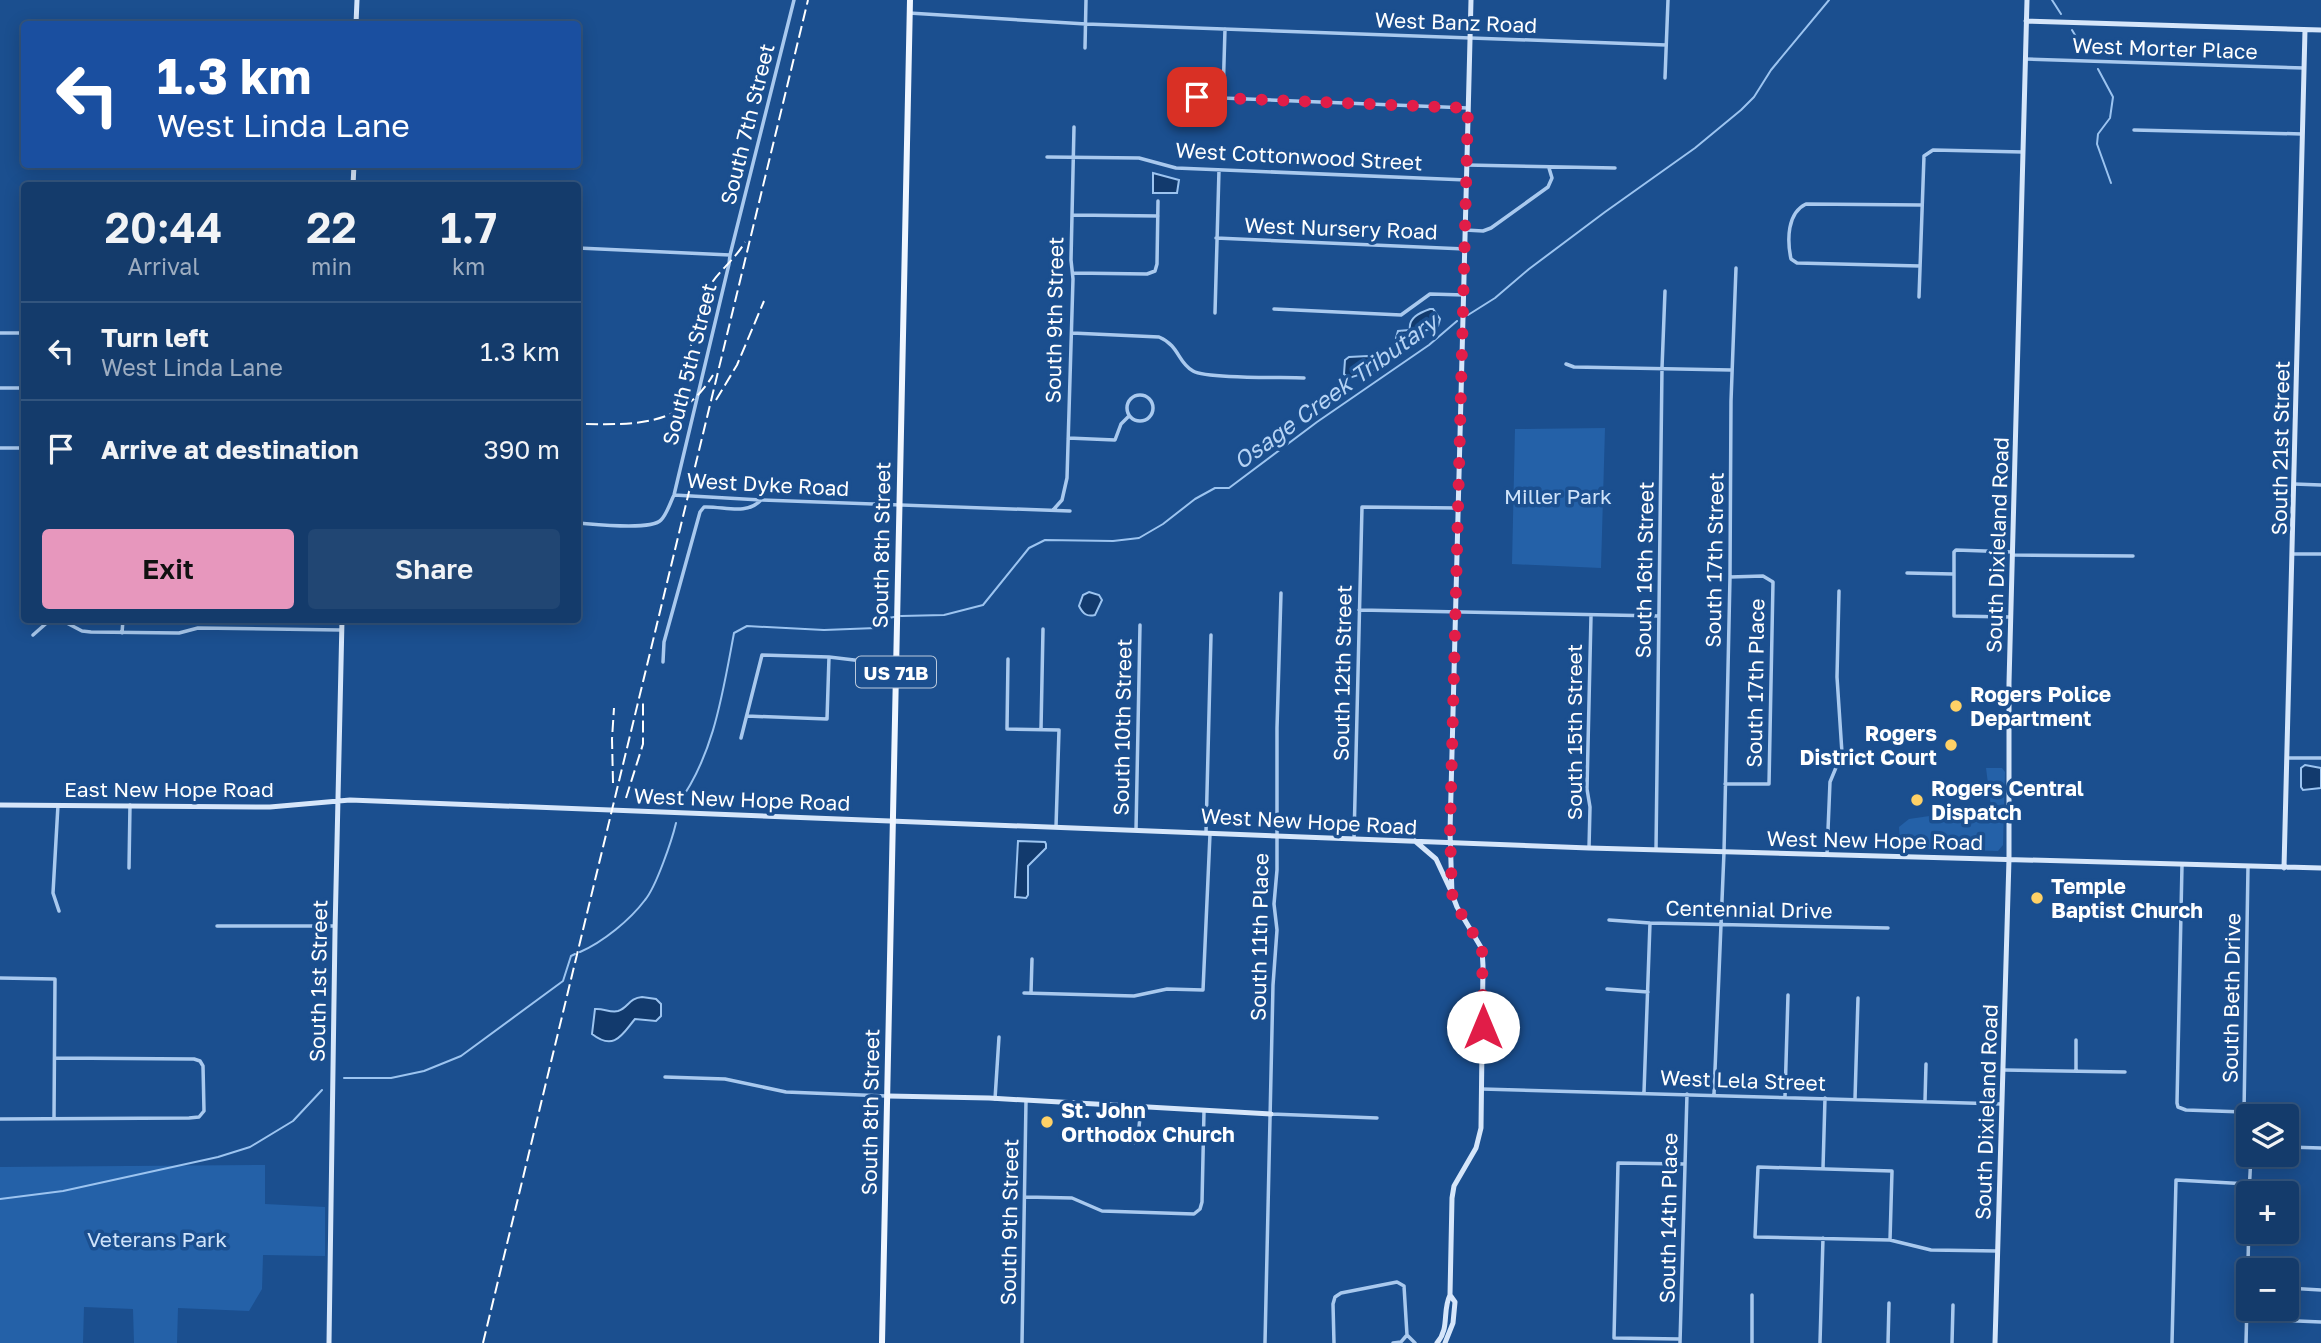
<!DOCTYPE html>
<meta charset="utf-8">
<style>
:root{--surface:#143b6b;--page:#214673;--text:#f1f3f6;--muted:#9dadc1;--line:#33557e;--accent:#e797bd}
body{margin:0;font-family:"Golos Text",sans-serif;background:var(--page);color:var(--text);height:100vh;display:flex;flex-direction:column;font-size:26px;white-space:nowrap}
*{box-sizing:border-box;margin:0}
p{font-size:23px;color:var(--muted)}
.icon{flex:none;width:38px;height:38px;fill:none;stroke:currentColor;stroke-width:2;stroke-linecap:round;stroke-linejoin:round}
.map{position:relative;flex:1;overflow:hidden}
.sheet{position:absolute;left:21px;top:182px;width:560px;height:441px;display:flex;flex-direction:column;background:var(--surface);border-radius:7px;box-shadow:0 4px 18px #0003,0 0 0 2px var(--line)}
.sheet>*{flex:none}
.top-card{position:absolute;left:21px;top:21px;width:560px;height:147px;border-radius:7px;box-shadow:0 4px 18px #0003,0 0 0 2px var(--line);background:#1a4fa0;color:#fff;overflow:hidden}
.fabs{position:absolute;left:2236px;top:1104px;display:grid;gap:14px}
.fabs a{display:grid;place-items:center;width:63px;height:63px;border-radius:7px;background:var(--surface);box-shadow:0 4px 18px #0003,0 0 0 2px var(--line);font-size:35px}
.pin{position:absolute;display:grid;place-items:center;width:60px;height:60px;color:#fff;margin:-30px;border-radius:14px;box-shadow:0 4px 10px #0006}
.me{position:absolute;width:77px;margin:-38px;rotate:0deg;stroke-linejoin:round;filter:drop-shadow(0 0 5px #0008)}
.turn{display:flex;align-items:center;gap:24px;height:147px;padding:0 21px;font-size:32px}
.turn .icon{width:91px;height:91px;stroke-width:2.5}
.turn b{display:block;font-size:49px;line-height:60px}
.eta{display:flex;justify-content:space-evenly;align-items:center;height:119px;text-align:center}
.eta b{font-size:42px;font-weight:600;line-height:49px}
.action{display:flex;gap:14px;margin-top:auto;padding:14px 21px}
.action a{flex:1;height:80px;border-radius:7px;background:var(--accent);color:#111;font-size:28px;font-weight:600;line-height:80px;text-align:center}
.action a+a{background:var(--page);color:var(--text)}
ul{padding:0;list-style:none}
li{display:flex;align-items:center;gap:21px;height:98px;padding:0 21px;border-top:2px solid var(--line)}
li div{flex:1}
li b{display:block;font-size:26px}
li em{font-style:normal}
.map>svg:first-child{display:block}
.green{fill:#2461a8}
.water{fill:#123a6d;stroke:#9cc4f0;stroke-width:2}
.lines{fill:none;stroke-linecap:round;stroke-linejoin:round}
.stream{stroke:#9cc4f0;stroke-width:2}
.street{stroke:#a9c9ee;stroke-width:3.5}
.secondary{stroke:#d6e6fa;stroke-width:5}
.primary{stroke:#f0f6ff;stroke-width:6}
.rail{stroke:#fff;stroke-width:2;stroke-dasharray:12 5;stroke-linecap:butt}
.route{stroke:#e11d48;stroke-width:12;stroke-dasharray:0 21.6}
.poi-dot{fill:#ffd166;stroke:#1b4f8f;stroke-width:2.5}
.labels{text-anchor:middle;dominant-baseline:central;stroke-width:7;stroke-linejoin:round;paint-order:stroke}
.shield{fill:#1b4f8f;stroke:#bbcadd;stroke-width:2}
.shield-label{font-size:19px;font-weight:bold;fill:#fff}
.street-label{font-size:21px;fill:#fff;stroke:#1b4f8f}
.park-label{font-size:21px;fill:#cfe3fa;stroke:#1b4f8f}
.poi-label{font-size:21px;font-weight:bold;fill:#fff;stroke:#1b4f8f;text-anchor:start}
.water-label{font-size:23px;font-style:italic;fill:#b5d3f5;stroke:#1b4f8f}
</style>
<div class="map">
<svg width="2321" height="1343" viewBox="0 0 2321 1343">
<rect width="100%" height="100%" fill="#1b4f8f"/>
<path class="green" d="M1605,428L1601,568L1512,564L1515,429Z
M1986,768H2002L2005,772L2003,845L1998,851L1900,848L1899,827L1909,819L1991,807Z
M265,1165V1204L325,1207V1256L263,1255L262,1289L249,1311L178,1308L177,1343H134L133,1309L84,1307L83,1343H0V1167Z"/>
<path class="water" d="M1153,173L1179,180L1177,193H1153Z
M1430,309H1433L1440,319L1438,326L1421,332L1416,341H1409L1405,344L1396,338L1398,331L1410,330C1408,318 1419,313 1430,309Z
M1368,356L1374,358V370L1349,378L1344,374L1345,360L1349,357Z
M1089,592L1099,595L1102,600L1095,615C1087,617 1083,614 1079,606L1083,595Z
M2305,765L2321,768V788L2303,790L2301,787V768Z
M1018,841L1045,842L1046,844V848L1028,866V895L1026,898L1015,897Z
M642,997L656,999L661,1004V1016L656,1021L635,1019C623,1033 615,1052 592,1034L595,1009C603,1008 610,1013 618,1011C628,1008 629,998 642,997Z"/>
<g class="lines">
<path class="stream" d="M2052,0L2061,14
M2072,30L2087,55
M2098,69L2113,97L2110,118L2098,134L2097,144L2111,183
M1468,315L1495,298L1529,269L1605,212L1695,148L1741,110L1754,97L1771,70L1829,0
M901,616L944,615L983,605L1029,548L1045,540L1113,541L1139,538L1163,524L1195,499L1215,488H1229L1317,422L1429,345L1457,321
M677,805C714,756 723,691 734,633L747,626L824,630L876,628L888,618L894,617
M580,952C603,942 630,920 645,900C656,887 672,840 676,823
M344,1078H391L424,1071L461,1056L563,981L571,956L575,954
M0,1199L63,1191L218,1157L250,1147L293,1121L322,1090"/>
<path class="street" d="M909,13L1086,24L1666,45
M1085,48L1086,0
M2026,59L2304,68
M1665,78L1668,0
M1223,96L1225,29
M1197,97L1468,108
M2134,130L2302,134
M1047,157L1139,158L1176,168L1467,180
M1467,165L1615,168
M1072,215L1158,216
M1465,230L1483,231L1491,228L1548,187L1552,178L1549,168
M1216,238L1465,249
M578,248L730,255
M1920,266L1797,263L1791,259C1787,240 1787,213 1806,204L1921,205
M1073,273L1147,274L1155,271L1157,264L1158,201
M1919,297L1924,156L1933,150L2023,152
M1274,309L1401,315L1430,294L1464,295
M1215,313L1219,170
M0,333H24
M1072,333L1159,337C1180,346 1177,362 1193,371C1207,379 1284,377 1304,378
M1566,364L1574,367L1731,370
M0,388H24
M1127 408a13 13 0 1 1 26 0a13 13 0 1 1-26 0Z
M1068,438L1115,440L1121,424L1129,416
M0,448H24
M2294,484L2321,485
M674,495L761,500L1070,511
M1054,509L1062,500L1067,478L1073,279L1071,260L1074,127
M578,523C593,524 651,531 661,520C667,514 670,503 674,495L729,264L730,255L794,0
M2293,554H2321
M2013,555L2133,556
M1907,573L1953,574
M1359,610L1659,616
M2010,617L1954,616V552L1956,550L2013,552
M61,620L82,631L91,632L179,633L198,628L341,630
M122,633L123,620
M33,635L50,620
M1008,659L1007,729L1059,730L1056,827
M663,662L664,642L700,512L704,507C724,506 746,516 761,500
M747,716L827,719L829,657
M1041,729L1043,629
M741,738L762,655L829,657L896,665
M2288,758H2321
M1725,784H1769L1773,582L1763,576L1730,577
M58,805L53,893L59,911
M1136,830L1140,625
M1206,832L1211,635
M1354,839L1362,507L1458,508
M1589,848L1590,807L1587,789L1591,616
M1656,850L1662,368L1665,291
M1827,854L1830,782L1842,753L1837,677L1839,591
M2182,865L2177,1103L2178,1107L2186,1110L2244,1112
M2248,867L2244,1112L2249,1130
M129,868L130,805
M1609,920L1650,923L1888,928
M217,926H335
M0,978L55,979L54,1119
M1607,989L1648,992
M1024,993L1134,996L1167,989L1203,990L1210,834
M1031,993L1032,959
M2004,1070L2125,1072
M2076,1071V1040
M665,1077L725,1079L786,1092L886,1096
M1482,1089L2001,1104
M1644,1092L1650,923
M1714,1094L1724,852L1730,577L1731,401L1736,268
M1785,1097L1788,995
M995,1099L999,1037
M1855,1099L1858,998
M1925,1101L1926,1064
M1271,1114L1377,1118
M0,1119L189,1118L199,1117L204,1111L203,1066L200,1061L194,1059L55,1058
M1134,1143L1138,1138L1141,1106
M2287,1147L2321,1148
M1823,1168L1825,1098
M2249,1194L2251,1155
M1025,1197L1072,1198L1102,1211L1194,1214L1200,1209L1202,1202L1204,1111
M1890,1240L1892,1171L1758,1167L1755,1237L1890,1240L1931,1250L1998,1251
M2287,1288L2321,1290
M2247,1319L2321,1322
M1407,1335L1415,1343
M1680,1339L1614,1338L1618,1163L1684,1164
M1022,1343L1026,1101
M1265,1343L1273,985L1277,930L1274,904L1277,870V728L1281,593
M1334,1343L1333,1304L1335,1297L1341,1293L1397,1282L1404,1286L1407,1335
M1393,1343L1401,1342L1407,1335
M1680,1343L1687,1094
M1752,1343V1295
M1820,1343L1823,1238
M1888,1343L1889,1303
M1952,1343L1953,1305
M2172,1343L2176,1180L2249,1184
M2246,1343L2249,1222"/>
<path class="secondary" d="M2026,21L2321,30
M356,24L357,0
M353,186L354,164
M0,805L270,807L350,800L1589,848L2321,868
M1415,841L1436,859L1451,891
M2284,868L2305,30
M888,1096L989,1098L1271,1114
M329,1343L335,932L342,620
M1437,1343C1450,1328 1442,1311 1450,1295L1452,1198L1454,1186L1476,1148L1481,1128L1483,966L1482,949L1457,907L1452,894L1450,832L1471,0
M1445,1343L1453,1323L1455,1302L1450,1295
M1995,1343L2009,859V683L2027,0"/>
<path class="primary" d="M882,1343L910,0"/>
<path class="rail" d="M684,379C691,350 695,309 711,284C721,269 736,258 745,242
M716,400L737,365L764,301
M586,424C638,425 683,425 713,375
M613,783L612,739L614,708
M626,798L643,744V703
M483,1343L808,0"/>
</g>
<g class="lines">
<path class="route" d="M1197,97L1468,108L1450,832L1452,894L1457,907L1482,948L1483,1027"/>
</g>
<g class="poi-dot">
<circle cx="1956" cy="706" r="7"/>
<circle cx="1951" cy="745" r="7"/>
<circle cx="1917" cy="800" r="7"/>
<circle cx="2037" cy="898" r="7"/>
<circle cx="1047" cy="1122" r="7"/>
</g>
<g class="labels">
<rect class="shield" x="856" y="656.5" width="80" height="31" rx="5"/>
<g class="shield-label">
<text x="896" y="672">US 71B</text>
</g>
<g class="street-label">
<text transform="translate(1456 22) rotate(2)">West Banz Road</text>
<text transform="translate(2165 48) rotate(2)">West Morter Place</text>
<text transform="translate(747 124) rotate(-76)">South 7th Street</text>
<text transform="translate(1299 156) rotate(3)">West Cottonwood Street</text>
<text transform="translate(1341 228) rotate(2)">West Nursery Road</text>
<text transform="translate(1054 320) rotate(-89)">South 9th Street</text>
<text transform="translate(689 364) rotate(-76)">South 5th Street</text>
<text transform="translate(2280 448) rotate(-89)">South 21st Street</text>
<text transform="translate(768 484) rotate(3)">West Dyke Road</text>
<text transform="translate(881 545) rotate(-89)">South 8th Street</text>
<text transform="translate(1997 545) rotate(-88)">South Dixieland Road</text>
<text transform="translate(1714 560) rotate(-89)">South 17th Street</text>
<text transform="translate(1644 570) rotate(-89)">South 16th Street</text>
<text transform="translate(1342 673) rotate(-89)">South 12th Street</text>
<text transform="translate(1755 683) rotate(-89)">South 17th Place</text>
<text transform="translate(1122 727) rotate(-89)">South 10th Street</text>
<text transform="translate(1574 732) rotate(-90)">South 15th Street</text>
<text x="169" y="789">East New Hope Road</text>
<text transform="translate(742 799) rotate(2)">West New Hope Road</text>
<text transform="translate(1309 821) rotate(3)">West New Hope Road</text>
<text transform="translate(1875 840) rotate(1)">West New Hope Road</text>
<text transform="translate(1749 909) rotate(1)">Centennial Drive</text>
<text transform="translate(1259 937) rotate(-89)">South 11th Place</text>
<text transform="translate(318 981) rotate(-89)">South 1st Street</text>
<text transform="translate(2231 998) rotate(-89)">South Beth Drive</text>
<text transform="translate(1743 1080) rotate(2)">West Lela Street</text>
<text transform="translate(870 1112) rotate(-89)">South 8th Street</text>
<text transform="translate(1986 1112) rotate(-88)">South Dixieland Road</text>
<text transform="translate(1668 1218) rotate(-89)">South 14th Place</text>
<text transform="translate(1009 1222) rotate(-89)">South 9th Street</text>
</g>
<g class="park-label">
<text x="1558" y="496">Miller Park</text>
<text x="157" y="1239">Veterans Park</text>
</g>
<g class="poi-label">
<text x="1970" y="694">Rogers Police<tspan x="1970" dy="24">Department</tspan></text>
<text x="1937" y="733" text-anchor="end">Rogers<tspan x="1937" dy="24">District Court</tspan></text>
<text x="1931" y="788">Rogers Central<tspan x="1931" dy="24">Dispatch</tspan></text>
<text x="2051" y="886">Temple<tspan x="2051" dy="24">Baptist Church</tspan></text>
<text x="1061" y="1110">St. John<tspan x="1061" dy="24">Orthodox Church</tspan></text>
</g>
<g class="water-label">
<text transform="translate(1335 391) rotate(-36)">Osage Creek Tributary</text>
</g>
</g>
</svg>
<div class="fabs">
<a><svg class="icon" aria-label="layers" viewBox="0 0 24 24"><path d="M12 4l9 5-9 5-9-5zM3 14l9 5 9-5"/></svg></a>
<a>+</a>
<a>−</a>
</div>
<div class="pin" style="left:1197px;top:97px;background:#d93025"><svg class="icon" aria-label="arrive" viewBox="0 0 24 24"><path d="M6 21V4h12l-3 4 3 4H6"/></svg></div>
<svg class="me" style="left:1483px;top:1027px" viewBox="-20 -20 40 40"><circle r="19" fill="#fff"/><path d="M0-13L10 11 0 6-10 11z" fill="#e11d48"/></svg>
<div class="top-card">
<div class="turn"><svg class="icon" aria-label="left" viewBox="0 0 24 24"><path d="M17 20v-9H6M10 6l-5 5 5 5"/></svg><div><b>1.3 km</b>West Linda Lane</div></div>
</div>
<section class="sheet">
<div class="eta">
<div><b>20:44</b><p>Arrival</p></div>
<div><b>22</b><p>min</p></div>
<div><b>1.7</b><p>km</p></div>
</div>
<ul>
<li><svg class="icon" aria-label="left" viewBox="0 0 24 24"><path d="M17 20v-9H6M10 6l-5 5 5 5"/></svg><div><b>Turn left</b><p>West Linda Lane</p></div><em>1.3 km</em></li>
<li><svg class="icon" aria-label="arrive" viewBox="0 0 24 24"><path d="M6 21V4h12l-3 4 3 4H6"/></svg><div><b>Arrive at destination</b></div><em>390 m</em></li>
</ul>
<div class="action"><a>Exit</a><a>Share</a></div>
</section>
</div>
